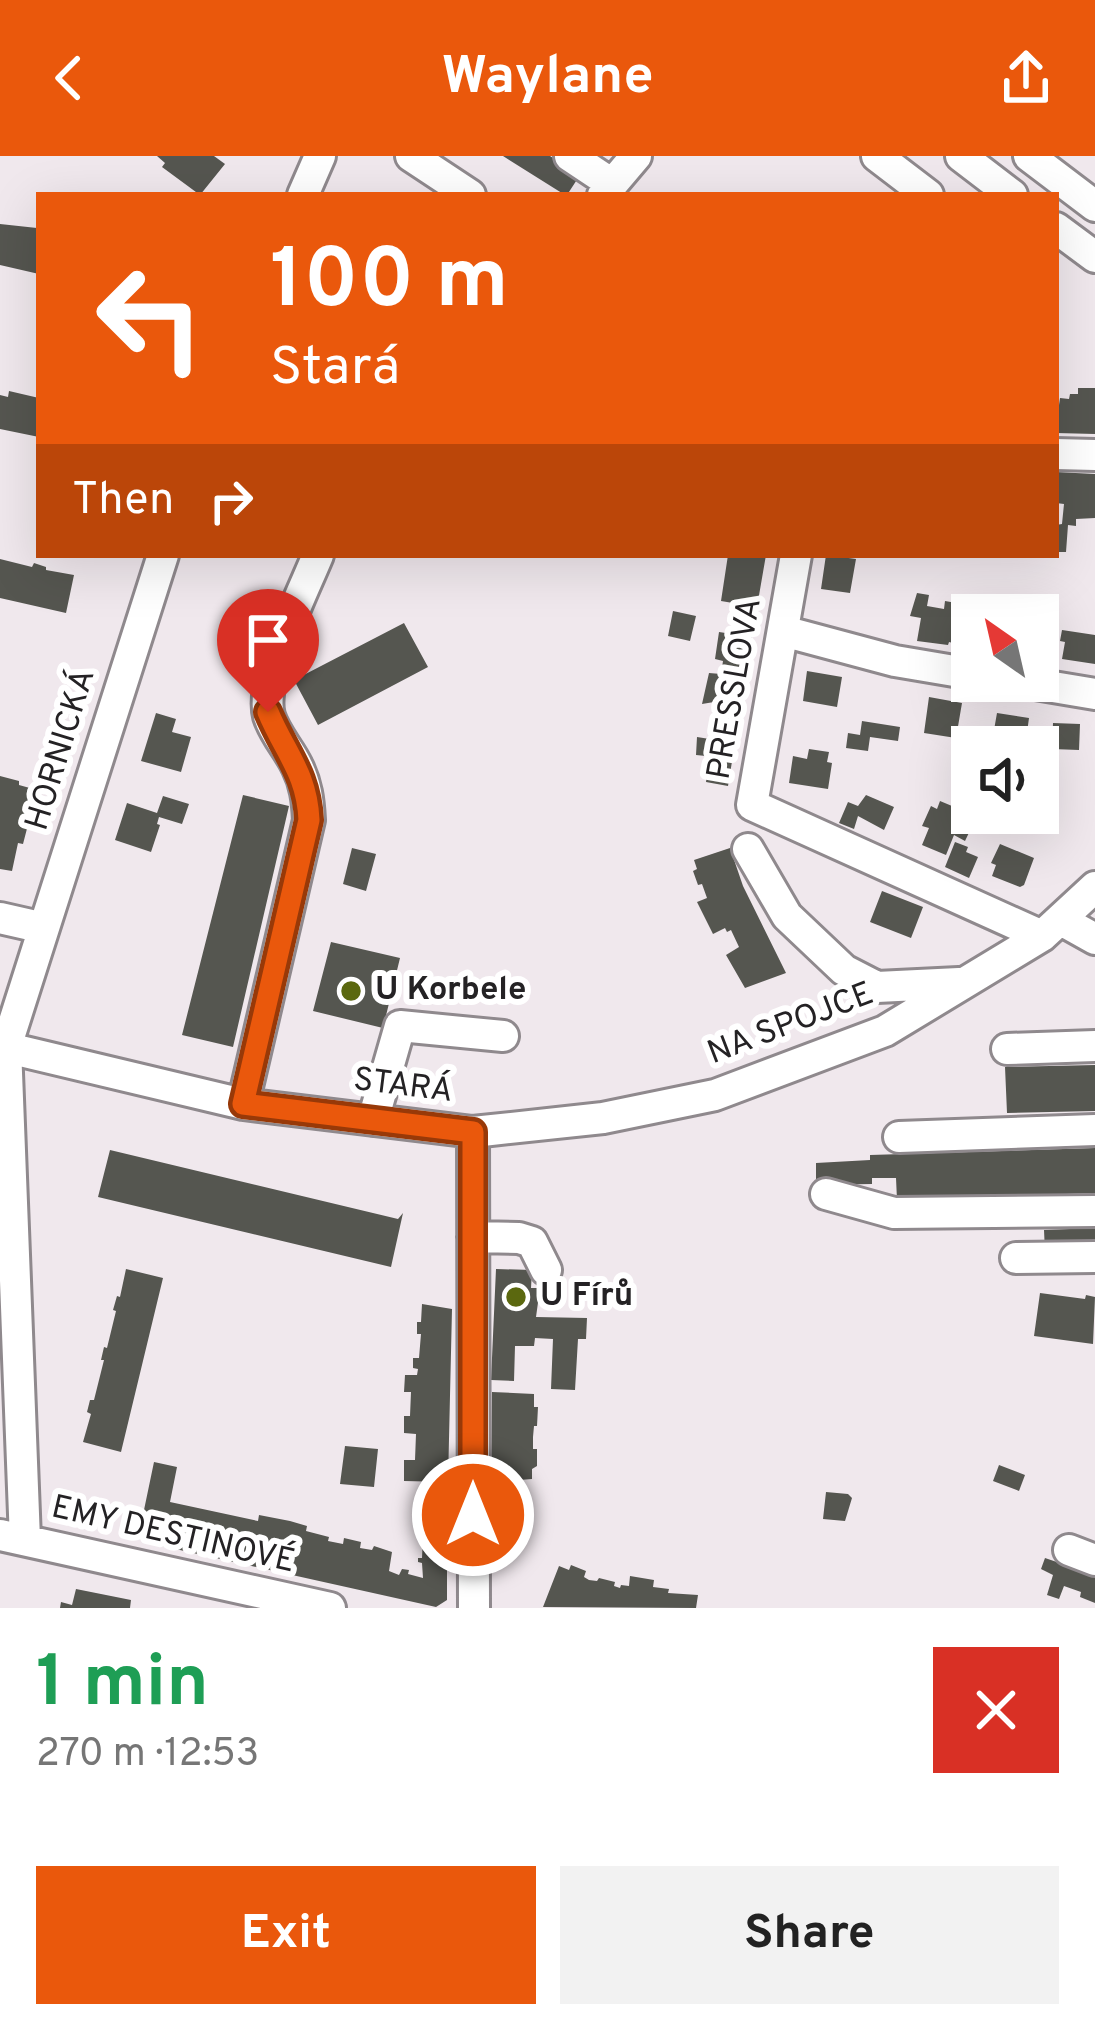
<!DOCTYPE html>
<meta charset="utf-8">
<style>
:root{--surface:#fff;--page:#f2f2f2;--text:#222;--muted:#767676;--accent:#ea580c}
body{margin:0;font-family:Overpass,sans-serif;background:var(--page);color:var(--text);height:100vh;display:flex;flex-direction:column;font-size:45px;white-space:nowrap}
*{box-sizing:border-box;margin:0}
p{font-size:39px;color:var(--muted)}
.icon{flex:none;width:66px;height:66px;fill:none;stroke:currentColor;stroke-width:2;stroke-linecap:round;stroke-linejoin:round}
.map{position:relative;height:1452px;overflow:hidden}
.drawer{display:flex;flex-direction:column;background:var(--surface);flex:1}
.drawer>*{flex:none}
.banner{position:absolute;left:36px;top:36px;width:1023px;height:366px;border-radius:0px;box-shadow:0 12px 48px #0002;background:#ea580c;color:#fff;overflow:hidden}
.needle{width:78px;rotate:326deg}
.buttons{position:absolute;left:951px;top:438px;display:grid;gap:24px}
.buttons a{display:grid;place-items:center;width:108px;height:108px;border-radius:0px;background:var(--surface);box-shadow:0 12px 48px #0002;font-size:60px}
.pin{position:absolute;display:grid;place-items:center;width:102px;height:102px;color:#fff;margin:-123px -51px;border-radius:50% 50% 50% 0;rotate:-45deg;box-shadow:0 0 12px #0007}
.pin .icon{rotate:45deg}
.me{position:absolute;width:132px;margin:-66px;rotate:0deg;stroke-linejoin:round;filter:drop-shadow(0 0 9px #0008)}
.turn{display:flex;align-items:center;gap:42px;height:252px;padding:0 36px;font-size:54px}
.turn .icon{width:156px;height:156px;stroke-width:2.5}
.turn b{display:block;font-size:84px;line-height:102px}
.then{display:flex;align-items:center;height:114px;padding:0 36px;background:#0003;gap:24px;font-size:45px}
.round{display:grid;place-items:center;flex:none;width:126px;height:126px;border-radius:0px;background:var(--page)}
.overview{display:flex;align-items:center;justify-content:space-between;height:204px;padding:0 36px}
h1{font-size:72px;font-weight:700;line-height:90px;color:#1e9e55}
.primary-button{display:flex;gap:24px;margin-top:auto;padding:24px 36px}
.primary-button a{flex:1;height:138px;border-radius:0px;background:var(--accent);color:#fff;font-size:48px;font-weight:700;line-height:138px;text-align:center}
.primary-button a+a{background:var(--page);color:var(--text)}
header{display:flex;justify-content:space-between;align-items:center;height:156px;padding:0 36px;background:var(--accent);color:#fff;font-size:54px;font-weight:700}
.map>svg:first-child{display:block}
.building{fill:#555650}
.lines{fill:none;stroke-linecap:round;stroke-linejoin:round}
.minor-casing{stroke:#8f898d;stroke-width:36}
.minor{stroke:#fff;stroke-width:30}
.route-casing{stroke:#983908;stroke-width:30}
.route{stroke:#ea580c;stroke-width:21}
.poi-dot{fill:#5b680f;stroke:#fff;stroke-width:4.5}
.labels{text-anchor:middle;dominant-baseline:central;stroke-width:12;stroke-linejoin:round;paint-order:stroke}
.street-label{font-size:33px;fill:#242224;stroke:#fff}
.poi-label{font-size:33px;font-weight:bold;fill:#242224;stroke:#fff;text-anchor:start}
</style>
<header><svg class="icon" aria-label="back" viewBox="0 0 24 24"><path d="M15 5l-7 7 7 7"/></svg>Waylane<svg class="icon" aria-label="share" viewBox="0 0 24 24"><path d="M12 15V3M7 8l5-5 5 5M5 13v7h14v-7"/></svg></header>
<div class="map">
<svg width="1095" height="1452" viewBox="0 0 1095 1452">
<rect width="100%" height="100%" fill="#f0e8ed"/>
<path class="building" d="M157,0H214L225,8L200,39L162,11L165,7Z
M503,0H550L580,19L567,39H565Z
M0,68L37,72L39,118L0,109Z
M1078,232H1095V278L1056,277V248L1059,249L1060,242L1069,243L1070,238H1078Z
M9,235L39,242V281L0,273V239L8,241Z
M1056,316L1095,318V362L1076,363V370L1068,369L1066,396H1056V369L1062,368L1064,348L1056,347Z
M728,399H766L757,451L721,445Z
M826,399L856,403L850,437L821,433Z
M0,403L32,411L34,407L46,411V414L74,419L66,457L0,442Z
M917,437L929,439L927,450L944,453L945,445L968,449L964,473L955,472L953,487L949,486L948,489L917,485L921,462L910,460Z
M673,455L696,460L690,485L668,480Z
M404,467L428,511L318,569L294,524Z
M1062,474L1095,479V508L1062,503L1065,486L1060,485Z
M719,476L752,481L738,570L711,566L714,546L702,548L709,517L721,518L723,505L715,503Z
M807,515L842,521L837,551L803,545Z
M929,541L962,547L956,582L924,577Z
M156,557L176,563L172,576L191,581L181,616L141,605Z
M997,557L1029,562L1025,591H991Z
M862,565L900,571L898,585L870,581L868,595L846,592L848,577L860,579Z
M1053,567L1080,568L1079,594L1052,593Z
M697,581L735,587L728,630L706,626L708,611H705L706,600L696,599Z
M809,593L829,596L827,606L832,607L828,633L789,627L793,600L807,603Z
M0,620L19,625V629L37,634L23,688L18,687L12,715L0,713Z
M243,639L289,650L233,891L182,879Z
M866,639L894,651L884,674L858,660L854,673L839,667L848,646L858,650Z
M163,640L189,648L182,668L159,661L157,668L160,669L151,696L115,684L127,647L157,657Z
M940,645L964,655L963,659L975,664L965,685L954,679L946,699L922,689L929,672L922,670L931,650L937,653Z
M955,686L968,691L966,696L978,701L969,722L945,711Z
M1000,688L1034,702L1024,729L1020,731L992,720L996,709L991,707Z
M352,692L376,698L366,735L343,728Z
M730,692L743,730L786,817L745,832L726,799L739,791L731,774L727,776L725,772L713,778L697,746L707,742L702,728L698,729L693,715L697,713L694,704Z
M882,735L923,751L911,782L870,766Z
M331,786L400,802L383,872L313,855Z
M1095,909V955L1007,957L1005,911Z
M1095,992V1037L897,1044L896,1022H872V1028L816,1029V1007L870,1004V999Z
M110,994L398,1063L403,1057L391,1111L98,1041Z
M1095,1072V1095L1045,1096L1044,1074Z
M126,1113L163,1122L121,1296L83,1286L91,1258L87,1256L90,1244H94L104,1204H101L104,1191L107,1192L116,1155L113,1154L117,1140L120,1141Z
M496,1113L532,1114L531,1132H540L536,1161L587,1162L586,1183H578L575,1234L551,1233L553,1183L535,1182L534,1190H515L514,1225L491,1224Z
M1040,1137L1085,1143L1086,1139L1095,1141L1093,1188L1034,1180Z
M422,1148L452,1153L448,1326L404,1325V1304H415L416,1278L404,1277V1260H410L411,1236H404L405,1219H417L418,1213L413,1212V1202H419L421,1178H417V1166H421Z
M492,1236L534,1238V1251H538L537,1270H534L533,1281V1293H537V1310L532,1313V1323L519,1324L518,1361H494L495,1323H491Z
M345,1290L378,1293L374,1331L340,1328Z
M154,1306L177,1311L170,1346L258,1365L259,1359L290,1365L307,1370L306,1375L329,1381L328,1385L343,1388L344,1382L361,1386L360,1392L372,1394L374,1390L392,1396L389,1415L399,1419L402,1413L409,1414L408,1418L423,1422L422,1407L418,1406V1402H422L423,1381L447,1383V1444L436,1451L162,1390L163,1384L139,1378Z
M999,1309L1025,1319L1019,1335L993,1325Z
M826,1336L848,1338L852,1342L845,1365L823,1363Z
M421,1343H445L444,1378H420Z
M1045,1402L1095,1419V1447L1080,1441L1081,1436L1064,1430L1059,1443L1047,1439L1053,1419L1041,1413Z
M571,1409L586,1415L584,1421L589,1424L597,1425L599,1422L615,1426L614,1430L620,1432L621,1429L629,1430L630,1420L654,1424L653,1431L669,1433L668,1437L698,1439L696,1452L543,1451L559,1410L569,1414Z
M76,1433L131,1444L130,1452H60L61,1446L72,1449Z"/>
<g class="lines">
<defs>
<path id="minor" d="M411,0L470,39
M570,0L612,28
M877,0L928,39
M961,0L1012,39
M1029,0L1095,50
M303,39L320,0
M603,39L636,0
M1056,72L1095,101
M1056,298L1095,299
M796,399L752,649L1042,780
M783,475L895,505L972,518
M1017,525L1095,538
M748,693L787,760L844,814L877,831L959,827
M0,762L44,772
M1061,764L1095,783
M0,890L243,948L473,976L603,962L715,939L885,875L1042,780L1095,731
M1007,893L1095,890
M243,948L309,664C308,644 306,628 297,610C289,593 275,579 269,560C259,523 303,436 318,399
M373,964L400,870L503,880
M473,976L474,1452
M899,981L1095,974
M826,1038L894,1057L1095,1055
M473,1081L519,1082L532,1086L546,1114
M1016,1102L1095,1101
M0,1379L330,1452
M25,1384L6,891L163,399
M1069,1394L1095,1404"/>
</defs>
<use href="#minor" class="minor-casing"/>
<use href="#minor" class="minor"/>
</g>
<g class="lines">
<defs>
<path id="route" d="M268,556C285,597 307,617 309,664L243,948L473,976V1359"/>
</defs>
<use href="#route" class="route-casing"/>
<use href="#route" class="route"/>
</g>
<g class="poi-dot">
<circle cx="351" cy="835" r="12"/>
<circle cx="516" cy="1141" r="12"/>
</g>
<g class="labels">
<g class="street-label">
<text transform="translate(736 533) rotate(-80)">PRESSLOVA</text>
<text transform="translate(62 594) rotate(-73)">HORNICKÁ</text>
<text transform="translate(791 869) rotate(-21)">NA SPOJCE</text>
<text transform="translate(403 931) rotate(7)">STARÁ</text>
<text transform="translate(173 1380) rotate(13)">EMY DESTINOVÉ</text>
</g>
<g class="poi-label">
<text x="375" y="835">U Korbele</text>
<text x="540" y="1141">U Fírů</text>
</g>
</g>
</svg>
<div class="buttons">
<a><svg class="needle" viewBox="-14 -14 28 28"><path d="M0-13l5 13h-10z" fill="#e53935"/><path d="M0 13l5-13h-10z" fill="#767676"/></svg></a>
<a><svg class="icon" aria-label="sound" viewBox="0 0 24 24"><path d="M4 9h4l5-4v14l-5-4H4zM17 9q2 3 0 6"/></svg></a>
</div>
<div class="pin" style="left:268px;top:556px;background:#d93025"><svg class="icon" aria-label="arrive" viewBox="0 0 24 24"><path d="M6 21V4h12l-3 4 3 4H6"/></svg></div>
<svg class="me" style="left:473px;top:1359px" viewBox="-20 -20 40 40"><circle r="17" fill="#ea580c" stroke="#fff" stroke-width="3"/><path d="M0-11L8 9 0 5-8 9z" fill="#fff"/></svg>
<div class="banner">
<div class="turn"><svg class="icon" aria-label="left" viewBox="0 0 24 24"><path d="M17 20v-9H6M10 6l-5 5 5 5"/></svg><div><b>100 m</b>Stará</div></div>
<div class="then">Then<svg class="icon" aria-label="right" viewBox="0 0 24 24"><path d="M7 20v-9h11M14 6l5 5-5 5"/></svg></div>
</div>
</div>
<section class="drawer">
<div class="overview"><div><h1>1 min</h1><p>270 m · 12:53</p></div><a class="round" style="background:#d93025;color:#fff"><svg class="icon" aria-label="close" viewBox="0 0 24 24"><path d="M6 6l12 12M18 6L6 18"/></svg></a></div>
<div class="primary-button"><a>Exit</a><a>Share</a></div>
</section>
